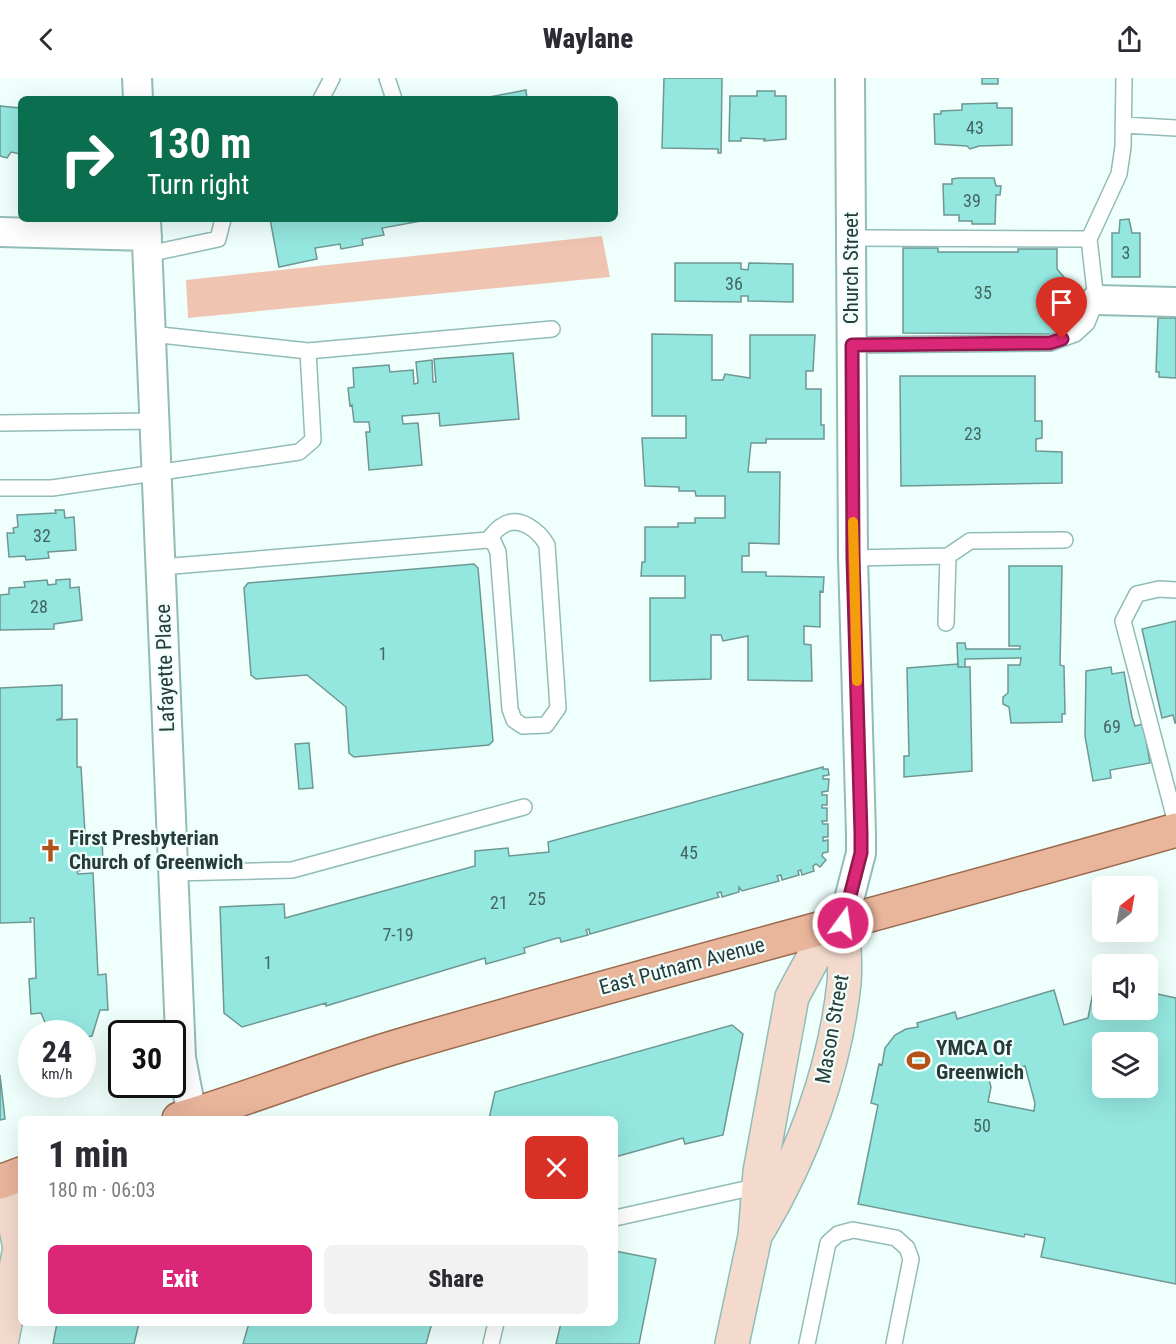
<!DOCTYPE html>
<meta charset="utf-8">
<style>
:root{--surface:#fff;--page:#f2f2f3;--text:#2b2b33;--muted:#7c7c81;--accent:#db2777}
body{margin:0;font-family:"Roboto Condensed",sans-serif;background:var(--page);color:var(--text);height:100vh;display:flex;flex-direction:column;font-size:22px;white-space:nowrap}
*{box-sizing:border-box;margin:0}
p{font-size:20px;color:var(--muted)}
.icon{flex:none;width:33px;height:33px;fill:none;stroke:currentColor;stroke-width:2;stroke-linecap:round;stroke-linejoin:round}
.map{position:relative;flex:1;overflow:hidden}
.drawer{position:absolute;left:18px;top:1038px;width:600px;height:210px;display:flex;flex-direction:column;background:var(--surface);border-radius:9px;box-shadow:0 6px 24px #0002}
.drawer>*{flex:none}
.top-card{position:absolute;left:18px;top:18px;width:600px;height:126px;border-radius:9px;box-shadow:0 6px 24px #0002;background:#0b6e4f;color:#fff;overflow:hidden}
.needle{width:39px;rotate:31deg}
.controls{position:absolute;left:1092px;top:798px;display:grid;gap:12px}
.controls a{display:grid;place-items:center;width:66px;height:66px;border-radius:9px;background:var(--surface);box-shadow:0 6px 24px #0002;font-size:30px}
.speed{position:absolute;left:18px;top:942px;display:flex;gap:12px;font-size:30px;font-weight:700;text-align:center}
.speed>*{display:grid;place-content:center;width:78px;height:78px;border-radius:50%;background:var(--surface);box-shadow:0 6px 24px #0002;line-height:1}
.speed small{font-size:15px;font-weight:400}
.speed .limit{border:3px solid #111;border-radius:9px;background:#fff;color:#111}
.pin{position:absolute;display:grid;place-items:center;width:51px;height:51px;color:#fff;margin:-62px -26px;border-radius:50% 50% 50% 0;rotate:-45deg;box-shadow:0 0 6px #0007}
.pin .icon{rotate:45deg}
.me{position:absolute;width:66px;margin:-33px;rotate:14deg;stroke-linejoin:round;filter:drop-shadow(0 0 4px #0008)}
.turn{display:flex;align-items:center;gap:21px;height:126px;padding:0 30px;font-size:27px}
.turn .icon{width:78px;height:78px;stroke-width:2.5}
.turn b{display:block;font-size:42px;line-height:51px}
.round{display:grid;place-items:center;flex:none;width:63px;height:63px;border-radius:9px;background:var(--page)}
.head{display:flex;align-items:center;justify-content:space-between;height:102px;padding:0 30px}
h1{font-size:36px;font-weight:800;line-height:45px}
.primary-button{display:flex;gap:12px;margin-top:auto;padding:12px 30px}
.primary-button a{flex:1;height:69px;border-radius:9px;background:var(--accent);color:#fff;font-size:24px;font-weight:800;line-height:69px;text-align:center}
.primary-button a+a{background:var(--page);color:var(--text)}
header{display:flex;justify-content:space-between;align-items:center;height:78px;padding:0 30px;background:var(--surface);font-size:27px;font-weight:800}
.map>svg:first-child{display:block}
.green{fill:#efc5b2}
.building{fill:#94e7df;stroke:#6f9793;stroke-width:1.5;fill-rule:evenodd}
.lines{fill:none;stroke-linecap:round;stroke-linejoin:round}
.lane-casing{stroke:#92bcb7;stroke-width:18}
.street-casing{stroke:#92bcb7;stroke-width:32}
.secondary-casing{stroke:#92bcb7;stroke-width:36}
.primary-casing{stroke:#9c6a4e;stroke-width:36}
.lane{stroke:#fff;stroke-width:15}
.street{stroke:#fff;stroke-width:28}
.secondary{stroke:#f4dacd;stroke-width:33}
.primary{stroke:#e9b59b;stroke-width:33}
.route-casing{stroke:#8e194d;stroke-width:15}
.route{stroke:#db2777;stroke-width:10}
.slow{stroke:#f59e0b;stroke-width:10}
.labels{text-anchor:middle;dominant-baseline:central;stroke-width:4.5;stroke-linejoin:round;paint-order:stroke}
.number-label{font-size:18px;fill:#446662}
.street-label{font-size:21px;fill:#293b39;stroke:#eefffc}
.poi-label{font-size:21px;font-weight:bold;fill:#293b39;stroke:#eefffc;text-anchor:start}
</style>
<header><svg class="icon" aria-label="back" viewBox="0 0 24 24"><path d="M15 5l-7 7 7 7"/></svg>Waylane<svg class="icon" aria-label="share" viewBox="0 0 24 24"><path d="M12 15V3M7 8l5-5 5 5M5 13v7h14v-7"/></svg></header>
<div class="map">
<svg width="1176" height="1266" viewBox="0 0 1176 1266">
<rect width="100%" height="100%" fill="#eefffc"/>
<path class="green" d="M602,158L610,199L188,240L186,202Z"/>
<path class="building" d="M664,0H722L721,75H718V71L662,70Z
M982,0H998V6H982Z
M526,12L527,21H479Z
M757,13H775V18H786V61L764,63L765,61L741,60V63H729L730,18H757Z
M997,25V30H1012V67L979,68L970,71L967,68L935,66L934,36H941V33L962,32V26Z
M0,28L20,30L21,76L11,74L7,80L0,78Z
M958,100H994L996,108H1001L1000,117H996L995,146H972V143H959V137H944L943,106H952V101Z
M270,141H432L382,150L384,157L362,161L363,167L341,171L340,166L315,170L317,181L279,189Z
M1129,141L1132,155H1140V199H1112V155H1119L1120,142Z
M903,170H938V174H1018V171H1057V191L1064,199L1068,214L1067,224L1057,236V256L903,255Z
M675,185H741V191L748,192L749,185L793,186V224L748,223V218H741V224L675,223Z
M1158,240H1176V300L1159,299V294H1156Z
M652,256L712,257V302H723L725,296L750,300V257H815L813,293H806V311H821V347H824V361H766V365H751L748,394H780L779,466L749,465V478H742V494H766V498L824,499L823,514L820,513V549L804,548V566L811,567L812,603L748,602V558L723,563L721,557H711V601L650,603V520H685V498H641L642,484H645V449H678V445H695V440H725V418H696L695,413H679V409L645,408L642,360H686V338H652Z
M513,275L519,341L440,348L439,335L402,338L403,346L418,345L422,387L369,392L366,354H370L369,344H354L352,327L350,328L348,310L354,309L353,290L389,287L390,294L413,292L414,306L418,305L416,284L432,282L433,304H436L434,281Z
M900,298H1035V343H1042V360L1036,361V373L1062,374V405L901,408Z
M55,432H64L65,440L74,439L76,472L48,474L49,480L26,482L25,478L9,479L7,455H14L13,450L18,449L17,437L56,435Z
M474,486L478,490L493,663L489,667L354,679L349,675L346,629L307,597L256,601L251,597L244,510L248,505Z
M1009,488H1062L1060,587L1064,588L1065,636H1062V644L1011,645L1009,629L1003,626V619L1008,615V587H1020L1021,580L965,581V589H958L957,565H965L966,571H1020V568H1009Z
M70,501V510L79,509L82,542L54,546V551L0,552V517L9,516V510L25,509L24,504L47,502L48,507L56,506V502Z
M1176,543V645H1175L1173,637L1162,640L1142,551Z
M958,586V589H970L972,693L904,699V678H909L907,590Z
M1111,589L1112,596L1124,594L1132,639L1135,648L1143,646L1150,685L1110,692L1111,700L1093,703L1085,658L1086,593Z
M62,607V640L56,642L77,641V689H81L85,755H102L103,789L77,793L78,796L93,795L98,897L106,896L108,932H100L92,958L87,959L88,967L82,968V956H50L41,935L31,936L29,901L36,900L34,840H30L31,844L0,845V610Z
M309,665L313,710L299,711L295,666Z
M823,689V691H828L829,697L823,698V701H829L828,713L822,714V717H827V727H822V730H827V743H822L823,746H828V759H823V763L828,762V774L823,775L822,778L826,782L820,789L816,786L813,788L814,793L802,797L801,792L798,793L799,797L782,802L781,797L777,798L779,803L742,813L739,809V814L722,819L721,814L717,815L719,819L590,856L589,851L586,852L588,857L561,864L560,860H557L524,870L525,875L486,886L485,880L326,928V925L242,949L224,935L220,829L284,826L285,840L475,788V773L508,770L509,778L549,774L548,764Z
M1095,904L1102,905V932H1148V914L1176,920V1206L1041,1179L1045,1160L1025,1156L1024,1159L858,1126L878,1027L871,1025L879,986L882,987L885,970L895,957L906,951L918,949L917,945L955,934L957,941L1054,912L1064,947L1088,940ZM1102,964H1148V1010H1102ZM1025,988L1035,1025L1034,1033L988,1024L991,1009L988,998Z
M732,947L743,956L723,1057L685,1066L683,1060L615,1079V1041H489L495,1014Z
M0,997L5,1041L0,1042Z
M615,1173L656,1181L639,1266H556L561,1245H615Z
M57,1245H139L134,1266H53Z
M249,1245H432L426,1266H243Z"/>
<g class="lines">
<defs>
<path id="lane" d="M387,0L394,21
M321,21L332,0
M1123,47L1176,50
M851,160L1089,161
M148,176L218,161L223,141
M852,267L1050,265L1075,256L1087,245L1096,222L1089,161L1119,96L1123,69L1124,0
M308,273L552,251
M0,345L155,343
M0,410H52L299,374L313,362L308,273L151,256
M853,480L948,478L970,463L1065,462
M161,489L488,462L494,465L498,474L510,631L514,642L523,648L546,647L558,630L547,467C539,453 519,436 502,448C496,451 492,458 488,462
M1176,512L1159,511L1137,516L1123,543L1176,745
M946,545L948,478
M173,795L292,792L524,729
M615,1140L759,1108
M491,1266L496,1245
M807,1266L828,1165L838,1156L853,1152L896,1160L907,1170L911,1181L894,1266"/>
<path id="street" d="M137,0L138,21
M146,141L181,980L192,1037
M0,154L147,158
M1096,222L1176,224
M843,845L861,775V756L853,480L850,0"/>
<path id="secondary" d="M759,1151C803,1077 835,991 844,905C846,885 843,864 843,845
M1,1266L20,1170L6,1102
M732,1266L755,1158L760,1094L792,919L813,880L843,845"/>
<path id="primary" d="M179,1041C254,1019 327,989 402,967C659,892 918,826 1176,752
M0,1104L21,1096"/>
</defs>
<use href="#lane" class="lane-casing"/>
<use href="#street" class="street-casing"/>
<use href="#secondary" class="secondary-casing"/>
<use href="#primary" class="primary-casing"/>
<use href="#lane" class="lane"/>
<use href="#street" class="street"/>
<use href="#secondary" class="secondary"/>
<use href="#primary" class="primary"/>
</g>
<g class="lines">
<defs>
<path id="route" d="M843,845L861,775V756L853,480L852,267L1050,265L1062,261"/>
</defs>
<use href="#route" class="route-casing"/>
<use href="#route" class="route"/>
<path class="slow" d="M853,444L857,603"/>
</g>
<defs>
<symbol id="church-bare" viewBox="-9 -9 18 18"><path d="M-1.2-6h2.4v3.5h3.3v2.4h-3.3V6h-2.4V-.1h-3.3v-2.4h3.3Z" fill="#b45218" stroke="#eefffc" stroke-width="2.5" paint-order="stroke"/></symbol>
<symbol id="stadium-bare" viewBox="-9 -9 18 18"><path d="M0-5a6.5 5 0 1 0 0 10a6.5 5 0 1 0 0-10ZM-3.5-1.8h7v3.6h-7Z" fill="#b45218" stroke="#eefffc" stroke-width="2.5" paint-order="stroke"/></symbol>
</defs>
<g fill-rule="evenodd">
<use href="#church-bare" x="34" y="756" width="33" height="33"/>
<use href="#stadium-bare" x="902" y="966" width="33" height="33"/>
</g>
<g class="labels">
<g class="number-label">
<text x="975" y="49">43</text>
<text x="972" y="122">39</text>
<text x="1126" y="174">3</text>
<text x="734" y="205">36</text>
<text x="983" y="214">35</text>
<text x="973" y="355">23</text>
<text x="42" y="457">32</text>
<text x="39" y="528">28</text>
<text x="383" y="575">1</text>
<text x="1112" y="648">69</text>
<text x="689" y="774">45</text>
<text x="537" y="820">25</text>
<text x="499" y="824">21</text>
<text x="398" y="856">7-19</text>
<text x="268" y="884">1</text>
<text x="982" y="1047">50</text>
</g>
<g class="street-label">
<text transform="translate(851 190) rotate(-90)">Church Street</text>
<text transform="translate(165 590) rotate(-92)">Lafayette Place</text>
<text transform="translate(682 888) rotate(-15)">East Putnam Avenue</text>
<text transform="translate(832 951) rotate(-80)">Mason Street</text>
</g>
<g class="poi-label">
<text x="69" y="760">First Presbyterian<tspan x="69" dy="24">Church of Greenwich</tspan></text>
<text x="936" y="970">YMCA Of<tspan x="936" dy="24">Greenwich</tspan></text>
</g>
</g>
</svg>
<div class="controls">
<a><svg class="needle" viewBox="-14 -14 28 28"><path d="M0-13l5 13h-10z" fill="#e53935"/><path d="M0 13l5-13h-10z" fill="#7c7c81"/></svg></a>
<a><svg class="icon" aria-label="sound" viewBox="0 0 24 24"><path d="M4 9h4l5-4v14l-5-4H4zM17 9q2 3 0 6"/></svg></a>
<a><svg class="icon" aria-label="layers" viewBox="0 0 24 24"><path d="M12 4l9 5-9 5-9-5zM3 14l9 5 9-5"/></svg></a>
</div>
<div class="speed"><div>24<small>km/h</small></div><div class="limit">30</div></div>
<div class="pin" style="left:1062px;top:261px;background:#d93025"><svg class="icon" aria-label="arrive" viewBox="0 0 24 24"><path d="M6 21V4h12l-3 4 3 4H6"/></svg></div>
<svg class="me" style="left:843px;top:845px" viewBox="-20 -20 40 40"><circle r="17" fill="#db2777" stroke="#fff" stroke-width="3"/><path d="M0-11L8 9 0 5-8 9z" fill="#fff"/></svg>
<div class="top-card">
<div class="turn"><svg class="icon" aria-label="right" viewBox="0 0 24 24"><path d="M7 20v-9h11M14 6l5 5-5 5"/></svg><div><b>130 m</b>Turn right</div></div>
</div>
<section class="drawer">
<div class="head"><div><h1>1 min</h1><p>180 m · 06:03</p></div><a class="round" style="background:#d93025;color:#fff"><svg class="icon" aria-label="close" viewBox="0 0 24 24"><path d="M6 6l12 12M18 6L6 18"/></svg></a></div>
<div class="primary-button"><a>Exit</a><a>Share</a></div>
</section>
</div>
